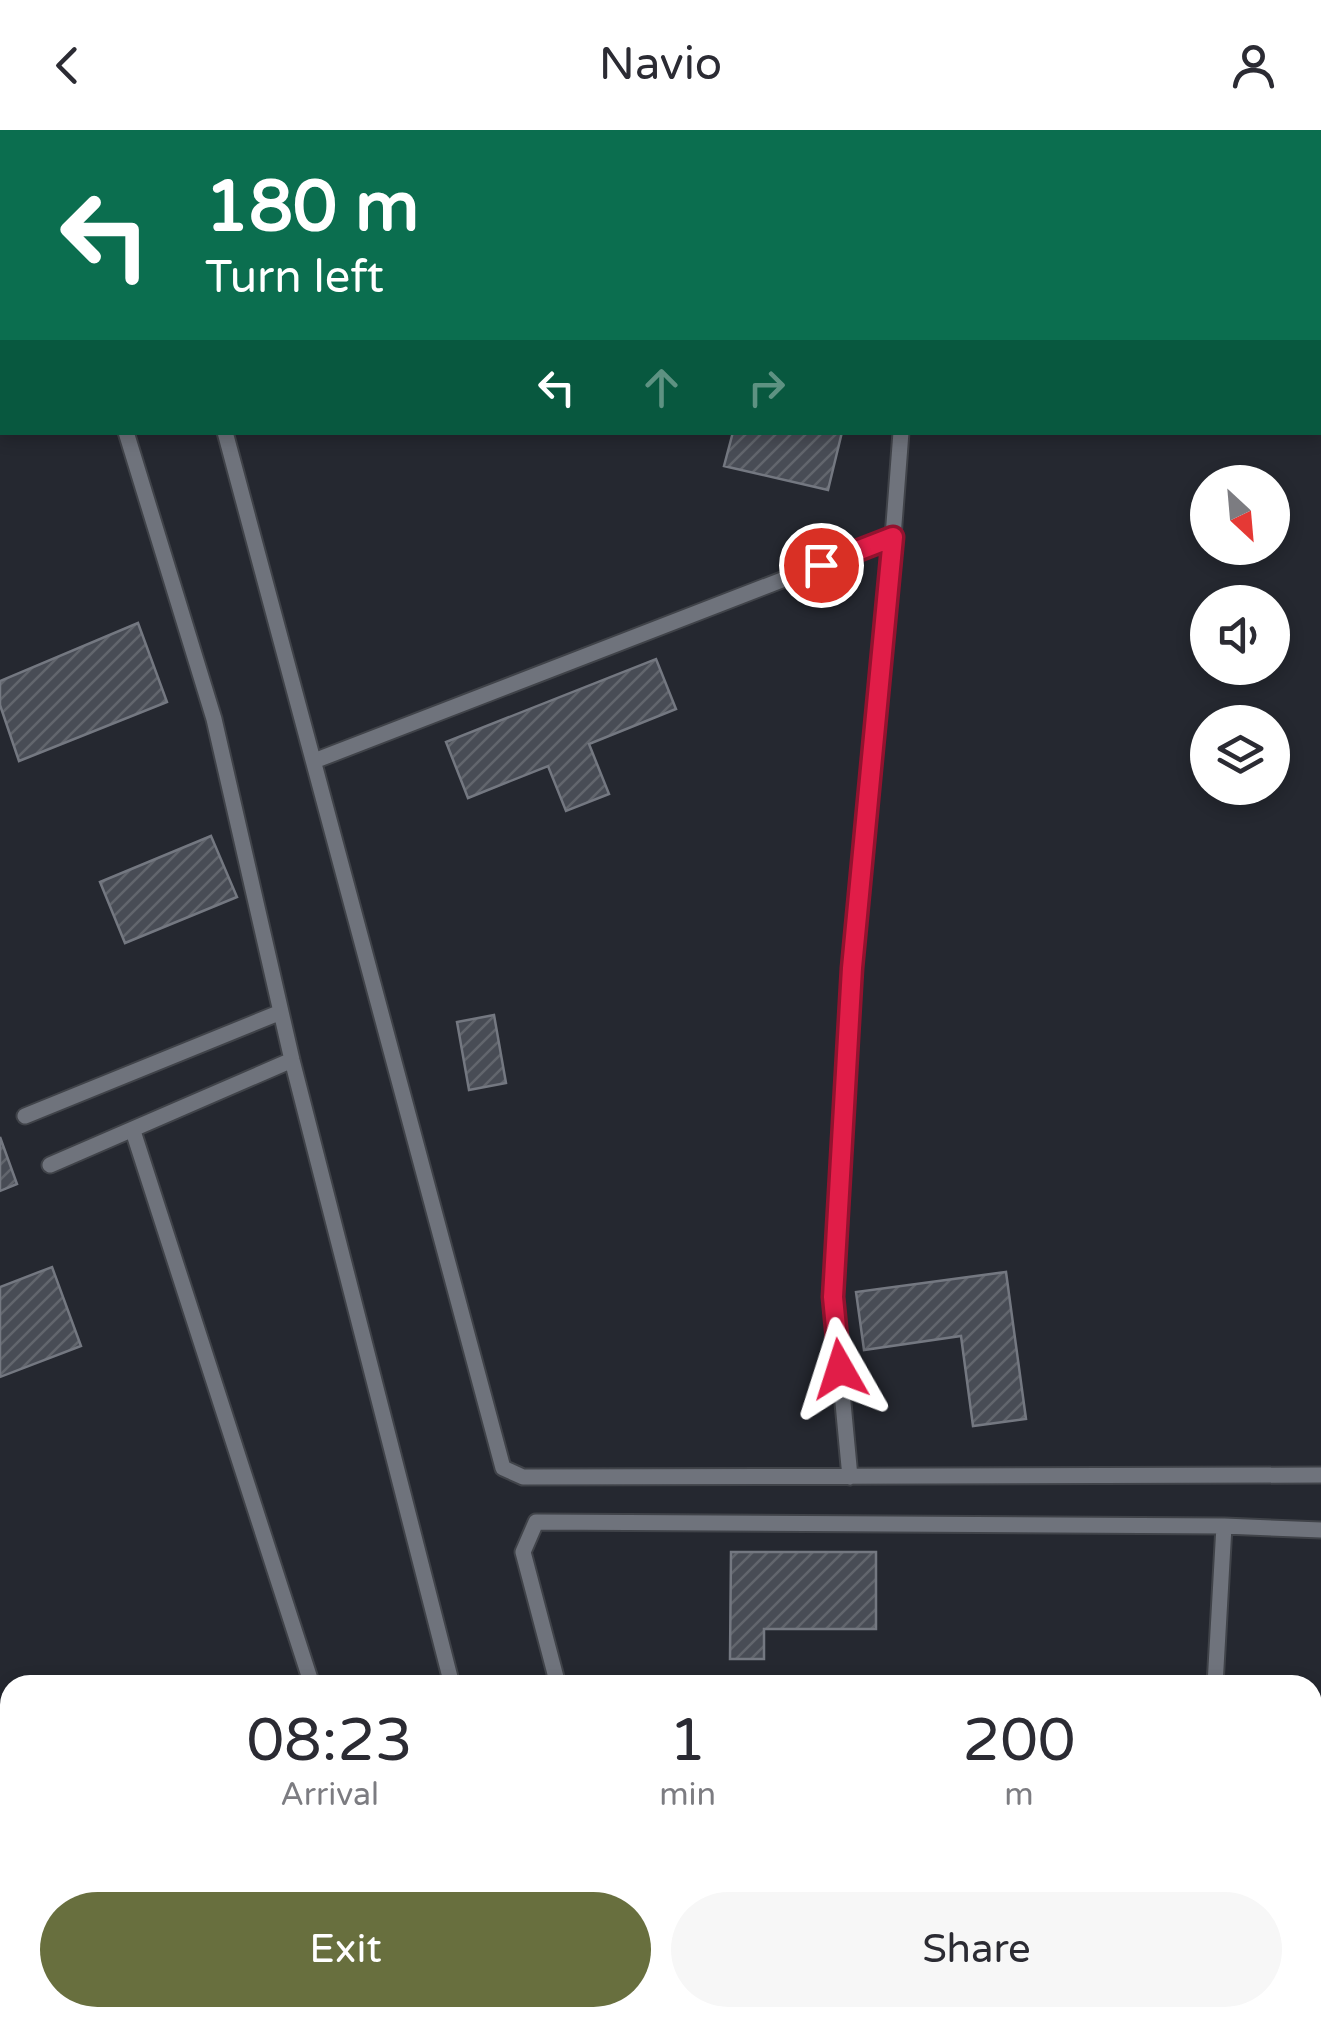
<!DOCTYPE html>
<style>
:root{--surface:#fff;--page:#f7f7f7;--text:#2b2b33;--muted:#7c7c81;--accent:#686f3e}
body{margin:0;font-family:"Varela Round",sans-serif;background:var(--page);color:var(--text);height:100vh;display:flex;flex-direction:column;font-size:38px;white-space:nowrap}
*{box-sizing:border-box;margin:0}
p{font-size:32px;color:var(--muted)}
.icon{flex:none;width:55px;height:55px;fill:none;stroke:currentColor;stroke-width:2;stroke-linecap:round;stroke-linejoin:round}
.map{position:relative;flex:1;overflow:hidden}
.details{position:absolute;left:0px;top:1545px;width:1322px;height:352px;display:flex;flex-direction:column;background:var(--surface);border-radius:30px 30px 0 0;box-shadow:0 5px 15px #0003}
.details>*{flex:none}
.guide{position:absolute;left:0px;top:0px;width:1322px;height:305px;box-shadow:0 5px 15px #0003;background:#0b6e4f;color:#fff;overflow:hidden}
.needle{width:65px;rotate:154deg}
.tools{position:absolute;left:1190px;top:335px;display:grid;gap:20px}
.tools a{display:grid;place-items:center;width:100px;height:100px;border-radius:50%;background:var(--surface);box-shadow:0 5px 15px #0003;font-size:50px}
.pin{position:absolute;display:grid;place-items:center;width:85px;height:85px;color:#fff;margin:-42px;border:5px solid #fff;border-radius:50%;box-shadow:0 2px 10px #0007}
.me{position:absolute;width:110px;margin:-55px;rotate:354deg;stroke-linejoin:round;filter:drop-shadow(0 0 8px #0008)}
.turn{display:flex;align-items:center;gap:35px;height:210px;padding:0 40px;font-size:45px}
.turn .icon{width:130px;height:130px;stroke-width:2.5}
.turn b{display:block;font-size:70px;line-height:85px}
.lanes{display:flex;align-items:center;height:95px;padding:0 40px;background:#0003;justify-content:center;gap:50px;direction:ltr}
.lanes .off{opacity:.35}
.eta{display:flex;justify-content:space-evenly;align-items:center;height:170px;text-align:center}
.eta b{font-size:60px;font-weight:600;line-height:70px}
.button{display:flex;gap:20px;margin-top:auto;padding:20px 40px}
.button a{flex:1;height:115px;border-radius:60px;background:var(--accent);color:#fff;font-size:40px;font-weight:600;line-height:115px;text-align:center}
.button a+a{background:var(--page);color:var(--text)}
header{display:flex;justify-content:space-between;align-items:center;height:130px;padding:0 40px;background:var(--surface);font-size:45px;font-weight:600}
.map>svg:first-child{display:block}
.building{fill:url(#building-hatch);stroke:#747881;stroke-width:2.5}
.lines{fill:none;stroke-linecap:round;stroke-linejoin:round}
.lane-casing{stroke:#404349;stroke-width:19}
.lane{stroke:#6f737c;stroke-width:15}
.route-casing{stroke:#92132f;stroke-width:25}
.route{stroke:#e11d48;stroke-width:18}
</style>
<header><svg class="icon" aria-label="back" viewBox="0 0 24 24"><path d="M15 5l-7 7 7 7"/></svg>Navio<svg class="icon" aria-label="person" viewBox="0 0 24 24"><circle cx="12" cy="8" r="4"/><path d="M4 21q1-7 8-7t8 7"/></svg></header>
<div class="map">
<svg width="1321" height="1897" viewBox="0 0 1321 1897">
<defs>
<pattern id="building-hatch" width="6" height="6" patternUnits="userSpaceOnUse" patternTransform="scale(2.5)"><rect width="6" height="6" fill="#484c55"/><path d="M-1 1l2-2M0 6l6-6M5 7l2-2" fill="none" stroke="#62666d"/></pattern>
</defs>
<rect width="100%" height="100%" fill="#252830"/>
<path class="building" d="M733,302H842L828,360L724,336Z
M138,493L167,572L19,631L0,575V551Z
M656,529L676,579L589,614L609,664L566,681L548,636L468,668L446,612Z
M211,706L237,767L125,813L100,752Z
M494,885L506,953L469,960L457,892Z
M0,1007L17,1054L0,1061Z
M52,1137L81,1216L0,1247V1157Z
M1006,1142L1026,1289L973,1296L961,1206L864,1220L856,1162Z
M731,1422H876V1499H764V1529H730Z
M1091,1888H1150V1897H1090Z"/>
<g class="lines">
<defs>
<path id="lane" d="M145,0L146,2
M907,0V2
M1320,112H1321
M126,302L214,589L292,930L452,1555
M225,302L503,1338L523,1347L1321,1345
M314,631L893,407
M25,986L281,882
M133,1001L312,1555
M50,1035L292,930
M850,1347L833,1167L852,838L893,407L901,302
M558,1555L523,1422L536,1392L1224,1396
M1215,1555L1224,1396L1321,1400
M758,1888L759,1897
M347,1897L349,1888
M397,1897L398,1888
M543,1897L546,1888
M1196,1897V1888"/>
</defs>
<use href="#lane" class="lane-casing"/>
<use href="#lane" class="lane"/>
</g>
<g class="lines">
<defs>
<path id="route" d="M821,435L893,407L852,838L833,1167L840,1239"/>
</defs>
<use href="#route" class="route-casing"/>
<use href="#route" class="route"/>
</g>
</svg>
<div class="tools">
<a><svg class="needle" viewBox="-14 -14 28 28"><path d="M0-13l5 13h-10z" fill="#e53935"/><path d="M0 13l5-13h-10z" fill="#7c7c81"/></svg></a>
<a><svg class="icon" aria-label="sound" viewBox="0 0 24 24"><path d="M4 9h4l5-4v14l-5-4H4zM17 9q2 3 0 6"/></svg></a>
<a><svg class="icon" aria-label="layers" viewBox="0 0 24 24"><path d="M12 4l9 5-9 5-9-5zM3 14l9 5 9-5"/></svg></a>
</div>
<div class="pin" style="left:821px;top:435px;background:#d93025"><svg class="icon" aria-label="arrive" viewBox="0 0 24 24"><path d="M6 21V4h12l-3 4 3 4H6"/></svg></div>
<svg class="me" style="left:840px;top:1239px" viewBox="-20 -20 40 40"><path d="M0-17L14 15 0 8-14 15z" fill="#e11d48" stroke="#fff" stroke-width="4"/></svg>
<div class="guide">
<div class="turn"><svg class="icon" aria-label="left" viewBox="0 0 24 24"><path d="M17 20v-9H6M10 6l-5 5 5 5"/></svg><div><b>180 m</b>Turn left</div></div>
<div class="lanes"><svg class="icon" aria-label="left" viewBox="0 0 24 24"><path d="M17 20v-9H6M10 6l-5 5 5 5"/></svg><svg class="icon off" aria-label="ahead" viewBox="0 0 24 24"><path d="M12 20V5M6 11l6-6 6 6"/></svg><svg class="icon off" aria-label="right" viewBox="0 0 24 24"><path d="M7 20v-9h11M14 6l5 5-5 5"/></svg></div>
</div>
<section class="details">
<div class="eta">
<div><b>08:23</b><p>Arrival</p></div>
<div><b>1</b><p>min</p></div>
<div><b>200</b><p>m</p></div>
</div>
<div class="button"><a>Exit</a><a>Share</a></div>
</section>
</div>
